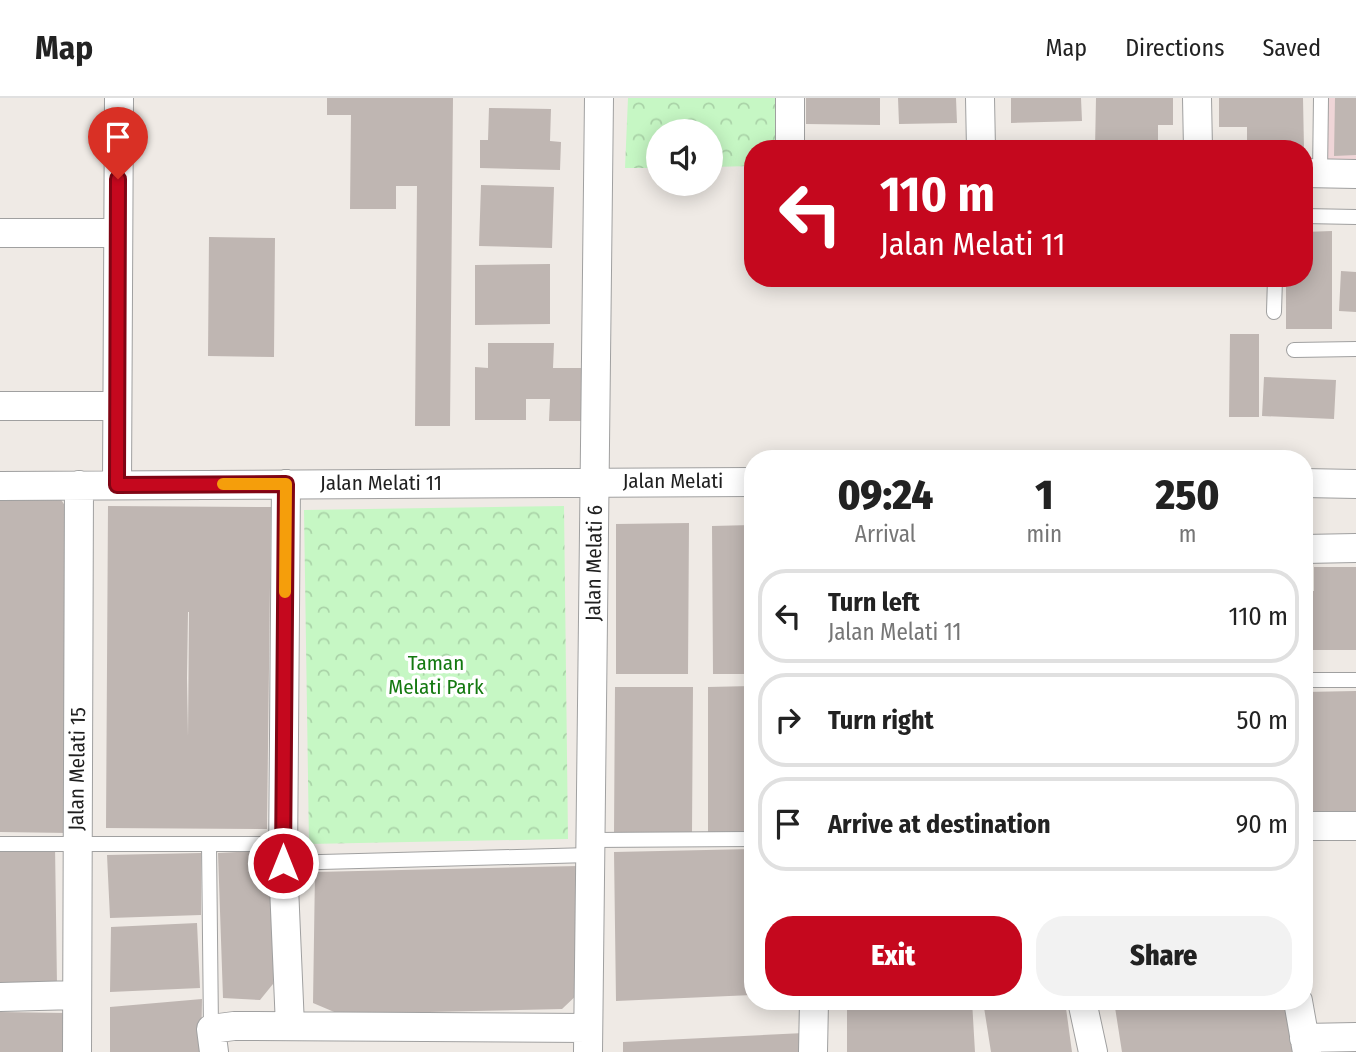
<!DOCTYPE html>
<style>
:root{--surface:#fff;--page:#f2f2f2;--text:#222;--muted:#767676;--line:#e0e0e0;--accent:#c5081e}
body{margin:0;font-family:"Fira Sans Condensed",sans-serif;background:var(--page);color:var(--text);height:100vh;display:flex;flex-direction:column;font-size:26px;white-space:nowrap}
*{box-sizing:border-box;margin:0}
p{font-size:23px;color:var(--muted)}
.icon{flex:none;width:38px;height:38px;fill:none;stroke:currentColor;stroke-width:2;stroke-linecap:round;stroke-linejoin:round}
.map{position:relative;flex:1;overflow:hidden}
.sheet{position:absolute;left:744px;top:352px;width:569px;height:560px;display:flex;flex-direction:column;background:var(--surface);border-radius:28px;box-shadow:0 4px 18px #0003}
.sheet>*{flex:none}
.hud{position:absolute;left:744px;top:42px;width:569px;height:147px;border-radius:28px;box-shadow:0 4px 18px #0003;background:#c5081e;color:#fff;overflow:hidden}
.controls{position:absolute;left:646px;top:21px;display:grid;gap:14px}
.controls a{display:grid;place-items:center;width:77px;height:77px;border-radius:50%;background:var(--surface);box-shadow:0 4px 18px #0003;font-size:35px}
.pin{position:absolute;display:grid;place-items:center;width:60px;height:60px;color:#fff;margin:-72px -30px;border-radius:50% 50% 50% 0;rotate:-45deg;box-shadow:0 0 7px #0007}
.pin .icon{rotate:45deg}
.me{position:absolute;width:77px;margin:-38px;rotate:0deg;stroke-linejoin:round;filter:drop-shadow(0 0 5px #0008)}
.turn{display:flex;align-items:center;gap:24px;height:147px;padding:0 21px;font-size:32px}
.turn .icon{width:91px;height:91px;stroke-width:2.5}
.turn b{display:block;font-size:49px;line-height:60px}
.eta{display:flex;justify-content:space-evenly;align-items:center;height:119px;text-align:center}
.eta b{font-size:42px;font-weight:800;line-height:49px}
.cta{display:flex;gap:14px;margin-top:auto;padding:14px 21px}
.cta a{flex:1;height:80px;border-radius:28px;background:var(--accent);color:#fff;font-size:28px;font-weight:800;line-height:80px;text-align:center}
.cta a+a{background:var(--page);color:var(--text)}
ul{padding:0;list-style:none}
li{display:flex;align-items:center;gap:21px;height:94px;margin:0 14px 10px;padding:0 7px;border:4px solid var(--line);border-radius:28px}
li div{flex:1}
li b{display:block;font-size:26px}
li em{font-style:normal}
header{display:flex;align-items:center;gap:42px;box-sizing:border-box;height:98px;padding:0 35px;background:var(--surface);border-bottom:2px solid var(--line)}
header strong{font-size:33px}
nav{display:flex;gap:38px;margin-inline-start:auto;font-size:24px}
.map>svg:first-child{display:block}
.commercial{fill:#efd5d7}
.park{fill:url(#park-crowns)}
.building{fill:#bfb6b2;fill-rule:evenodd}
.lines{fill:none;stroke-linecap:round;stroke-linejoin:round}
.lane-casing{stroke:#a0a0a0;stroke-width:16}
.street-casing{stroke:#a0a0a0;stroke-width:30}
.lane{stroke:#fff;stroke-width:14}
.street{stroke:#fff;stroke-width:28}
.route-casing{stroke:#800514;stroke-width:18}
.route{stroke:#c5081e;stroke-width:12}
.slow{stroke:#f59e0b;stroke-width:12}
.labels{text-anchor:middle;dominant-baseline:central;stroke-width:7;stroke-linejoin:round;paint-order:stroke}
.street-label{font-size:21px;fill:#1f1f1f;stroke:#fff}
.park-label{font-size:21px;fill:#147910;stroke:#fff}
</style>
<header>
<strong>Map</strong>
<nav><a>Map</a><a>Directions</a><a>Saved</a></nav>
</header>
<div class="map">
<svg width="1356" height="954" viewBox="0 0 1356 954">
<defs>
<pattern id="park-crowns" width="20" height="18" patternUnits="userSpaceOnUse" patternTransform="scale(1.75)"><rect width="20" height="18" fill="#c6f7c4"/><path d="M2 6a3 3 0 1 1 6 0M12 15a3 3 0 1 1 6 0" fill="none" stroke="#aad3a8"/></pattern>
</defs>
<rect width="100%" height="100%" fill="#efeae5"/>
<path class="commercial" d="M1328,0H1356V67H1328Z"/>
<path class="park" d="M628,0H790V51H752V68L711,69L710,33H658V70H625Z
M564,408L568,741L309,746L304,412Z"/>
<path class="building" d="M327,0H453L450,328H415L417,88H396V111H350L351,17H327Z
M806,0H880V27L806,26Z
M898,0H956L957,25L899,26Z
M1011,0H1081L1082,23L1011,25Z
M1096,0H1173V27H1158V47L1118,46V51H1095Z
M1219,0H1303L1304,51H1247V29H1219Z
M1335,0H1356V57L1334,58Z
M489,10L551,11L550,43L561,44L560,72L480,70V42H488Z
M481,87L554,89L552,150L479,148Z
M1332,133V231H1286V180H1304V134Z
M209,139L275,140L274,259L208,258Z
M550,166V226L475,227V167Z
M1341,173L1356,174V214L1339,213Z
M1230,236H1259V319H1229Z
M488,245H554L553,270H582L581,296H587L586,323H549L550,301H526V322H475V269L488,270Z
M1264,279L1336,282L1334,321L1262,318Z
M60,400L71,417L69,735L0,734V402Z
M108,408L271,409L267,731L106,730ZM188,514H189L188,639L187,580Z
M689,425L688,576H616V426Z
M752,427V576H713L712,428Z
M1314,469H1356V552H1304V493H1314Z
M752,588V734H708V589Z
M615,589H693L692,736L614,735Z
M1356,593V724H1304V594Z
M55,747L57,888L0,890V749Z
M752,751V897L616,903L614,754Z
M273,752V886L260,902L223,900L218,755Z
M201,755V817L110,820L107,757Z
M578,768L581,893L562,911L339,916L313,905L315,774Z
M197,825L200,890L110,894L111,829Z
M202,901L201,954H110V909Z
M847,903H972L975,954H847Z
M983,903H1065L1072,954H991Z
M1114,903H1286L1297,954H1122Z
M0,914L66,915L64,954H0Z
M804,935V954H623V944Z"/>
<g class="lines">
<defs>
<path id="lane" d="M1320,75L1321,0
M1304,118L1356,119
M1274,214L1275,180
M1294,252L1356,251
M1304,582H1356
M590,742L752,741
M0,746H283
M209,746L211,931
M283,765L590,757"/>
<path id="street" d="M790,0V51
M980,0L981,51
M1197,0L1198,51
M1304,75L1356,76
M0,135H118
M0,308H116
M1304,385L1356,386
M286,386L283,765L290,928
M117,387L119,0
M0,388L752,384
M1304,451L1356,450
M1304,728H1356
M0,899L77,897
M1082,903L1093,954
M1298,903L1307,954
M1304,940L1356,939
M77,954L79,387
M214,954L211,931L234,928L588,930
M588,954L599,0
M813,954L814,903"/>
</defs>
<use href="#lane" class="lane-casing"/>
<use href="#street" class="street-casing"/>
<use href="#lane" class="lane"/>
<use href="#street" class="street"/>
</g>
<g class="lines">
<defs>
<path id="route" d="M118,81L117,387L286,386L283,765"/>
</defs>
<use href="#route" class="route-casing"/>
<use href="#route" class="route"/>
<path class="slow" d="M223,386H286L285,494"/>
</g>
<g class="labels">
<g class="street-label">
<text x="673" y="383">Jalan Melati</text>
<text x="381" y="385">Jalan Melati 11</text>
<text transform="translate(594 465) rotate(-89)">Jalan Melati 6</text>
<text transform="translate(77 671) rotate(-89)">Jalan Melati 15</text>
</g>
<g class="park-label">
<text x="436" y="565">Taman<tspan x="436" dy="24">Melati Park</tspan></text>
</g>
</g>
</svg>
<div class="controls">
<a><svg class="icon" aria-label="sound" viewBox="0 0 24 24"><path d="M4 9h4l5-4v14l-5-4H4zM17 9q2 3 0 6"/></svg></a>
</div>
<div class="pin" style="left:118px;top:81px;background:#d93025"><svg class="icon" aria-label="arrive" viewBox="0 0 24 24"><path d="M6 21V4h12l-3 4 3 4H6"/></svg></div>
<svg class="me" style="left:283px;top:765px" viewBox="-20 -20 40 40"><circle r="17" fill="#c5081e" stroke="#fff" stroke-width="3"/><path d="M0-11L8 9 0 5-8 9z" fill="#fff"/></svg>
<div class="hud">
<div class="turn"><svg class="icon" aria-label="left" viewBox="0 0 24 24"><path d="M17 20v-9H6M10 6l-5 5 5 5"/></svg><div><b>110 m</b>Jalan Melati 11</div></div>
</div>
<section class="sheet">
<div class="eta">
<div><b>09:24</b><p>Arrival</p></div>
<div><b>1</b><p>min</p></div>
<div><b>250</b><p>m</p></div>
</div>
<ul>
<li><svg class="icon" aria-label="left" viewBox="0 0 24 24"><path d="M17 20v-9H6M10 6l-5 5 5 5"/></svg><div><b>Turn left</b><p>Jalan Melati 11</p></div><em>110 m</em></li>
<li><svg class="icon" aria-label="right" viewBox="0 0 24 24"><path d="M7 20v-9h11M14 6l5 5-5 5"/></svg><div><b>Turn right</b></div><em>50 m</em></li>
<li><svg class="icon" aria-label="arrive" viewBox="0 0 24 24"><path d="M6 21V4h12l-3 4 3 4H6"/></svg><div><b>Arrive at destination</b></div><em>90 m</em></li>
</ul>
<div class="cta"><a>Exit</a><a>Share</a></div>
</section>
</div>
